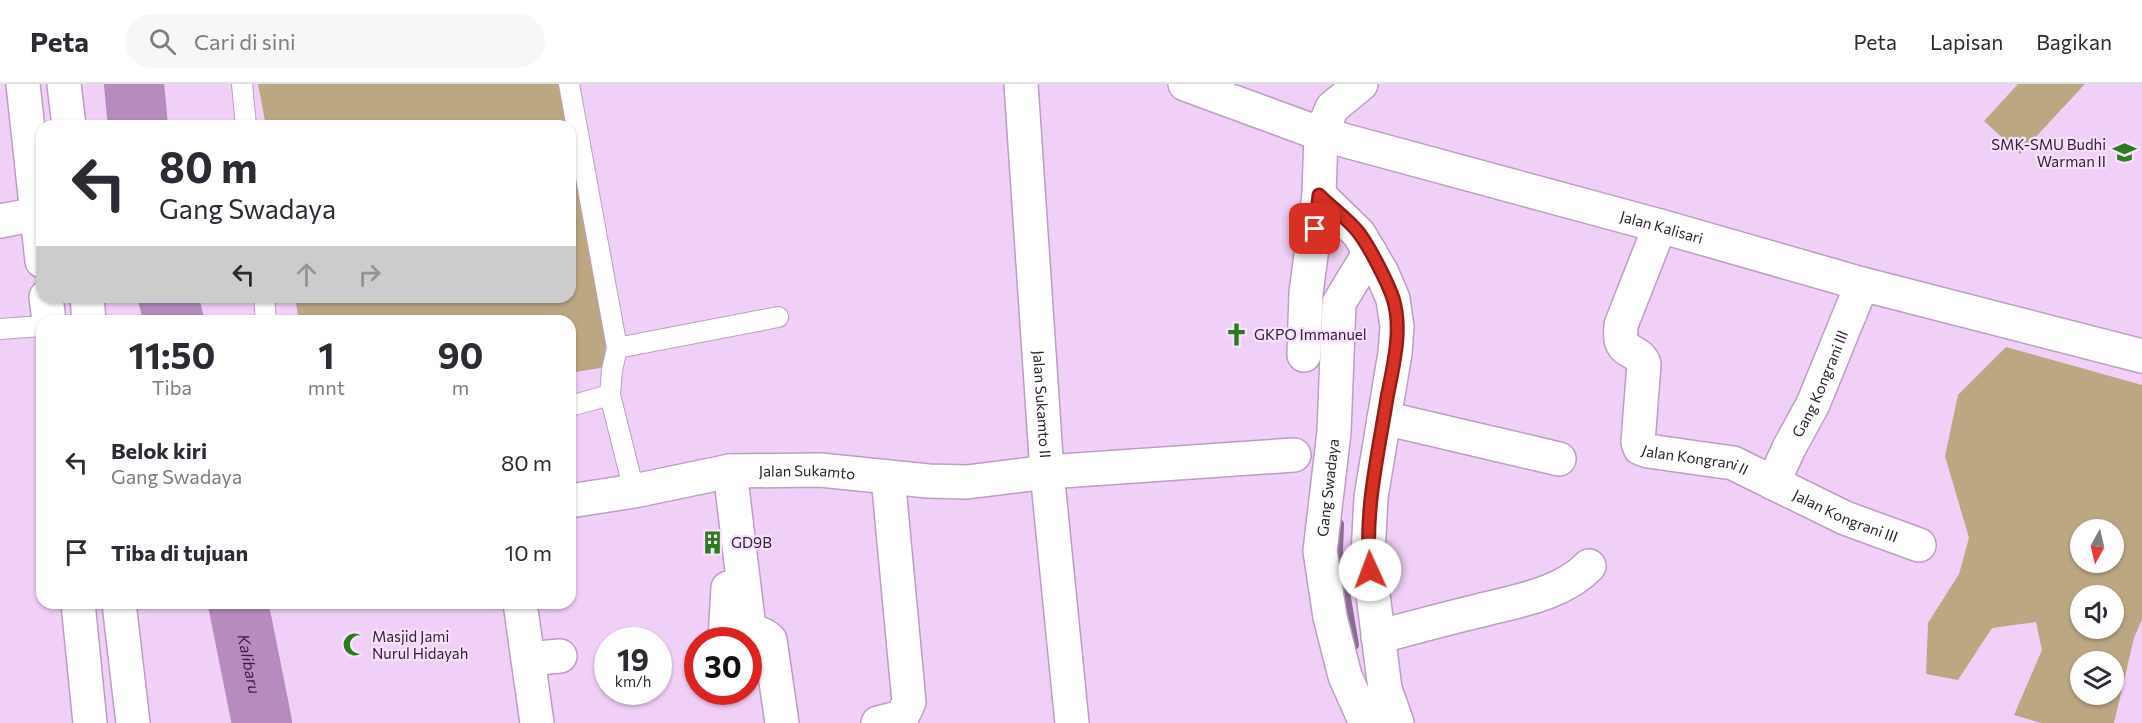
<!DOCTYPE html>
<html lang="id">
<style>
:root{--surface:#fff;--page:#f7f7f7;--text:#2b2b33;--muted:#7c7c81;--line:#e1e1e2}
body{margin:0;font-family:Commissioner,sans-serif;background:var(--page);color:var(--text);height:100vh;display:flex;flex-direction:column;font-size:22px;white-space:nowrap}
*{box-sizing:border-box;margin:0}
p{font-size:20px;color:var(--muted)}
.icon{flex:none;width:33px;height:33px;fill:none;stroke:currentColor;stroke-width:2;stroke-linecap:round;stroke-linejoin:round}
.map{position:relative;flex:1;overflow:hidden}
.drawer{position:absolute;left:36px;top:231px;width:540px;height:294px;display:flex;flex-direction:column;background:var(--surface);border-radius:18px;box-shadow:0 2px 4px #0004}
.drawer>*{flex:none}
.guide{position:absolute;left:36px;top:36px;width:540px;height:183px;border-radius:18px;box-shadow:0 2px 4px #0004;background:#fff;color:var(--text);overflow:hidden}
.needle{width:39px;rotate:188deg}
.fabs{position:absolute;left:2070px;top:435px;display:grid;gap:12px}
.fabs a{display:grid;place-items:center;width:54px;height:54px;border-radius:50%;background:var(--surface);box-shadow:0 2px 4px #0004;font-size:30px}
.speed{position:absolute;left:594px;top:543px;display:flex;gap:12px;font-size:30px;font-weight:700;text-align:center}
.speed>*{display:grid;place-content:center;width:78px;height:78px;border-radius:50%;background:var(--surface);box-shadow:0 2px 4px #0004;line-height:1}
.speed small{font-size:15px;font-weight:400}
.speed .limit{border:9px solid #d22;background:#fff;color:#111}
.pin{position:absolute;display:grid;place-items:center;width:51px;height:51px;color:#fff;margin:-26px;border-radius:12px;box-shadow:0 3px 9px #0006}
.me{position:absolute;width:66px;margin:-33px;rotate:358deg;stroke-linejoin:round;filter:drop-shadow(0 0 4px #0008)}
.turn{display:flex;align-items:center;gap:21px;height:126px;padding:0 24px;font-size:27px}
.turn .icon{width:78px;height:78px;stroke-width:2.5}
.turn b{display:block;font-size:42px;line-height:51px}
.lanes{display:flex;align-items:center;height:57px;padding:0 24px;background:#0003;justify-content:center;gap:30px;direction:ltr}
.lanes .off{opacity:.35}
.eta{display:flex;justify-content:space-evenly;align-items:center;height:102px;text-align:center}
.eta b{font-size:36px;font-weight:700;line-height:42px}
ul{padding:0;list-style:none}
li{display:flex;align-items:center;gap:18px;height:90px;padding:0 24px}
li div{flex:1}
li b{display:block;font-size:22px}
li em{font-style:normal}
header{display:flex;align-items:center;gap:36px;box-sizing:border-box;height:84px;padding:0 30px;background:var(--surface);border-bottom:2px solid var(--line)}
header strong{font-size:28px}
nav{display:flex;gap:33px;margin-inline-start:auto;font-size:21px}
.search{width:420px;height:54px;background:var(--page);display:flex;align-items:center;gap:15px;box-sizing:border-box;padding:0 21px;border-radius:33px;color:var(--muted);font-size:22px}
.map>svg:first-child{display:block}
.green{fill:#bca783;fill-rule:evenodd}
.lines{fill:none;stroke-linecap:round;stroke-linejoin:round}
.stream{stroke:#8d6c93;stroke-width:10}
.river{stroke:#b58cbd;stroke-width:60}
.service-casing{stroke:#bd9ec3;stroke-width:22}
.minor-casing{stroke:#bd9ec3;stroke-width:36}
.tertiary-casing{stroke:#bd9ec3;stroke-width:36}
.trunk-casing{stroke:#bd9ec3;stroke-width:36}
.service{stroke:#fff;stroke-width:20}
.minor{stroke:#fff;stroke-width:33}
.tertiary{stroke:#fff;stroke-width:33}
.trunk{stroke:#fff;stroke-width:33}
.route-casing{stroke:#8d1f18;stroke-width:15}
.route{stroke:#d93025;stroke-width:10}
.labels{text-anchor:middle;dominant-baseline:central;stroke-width:4.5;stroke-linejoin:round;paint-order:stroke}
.poi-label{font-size:15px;fill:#2f2331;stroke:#fae0ff;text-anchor:start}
.street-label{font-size:15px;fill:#2f2331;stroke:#fae0ff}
.water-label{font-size:16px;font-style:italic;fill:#471451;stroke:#fae0ff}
</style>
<header>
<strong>Peta</strong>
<div class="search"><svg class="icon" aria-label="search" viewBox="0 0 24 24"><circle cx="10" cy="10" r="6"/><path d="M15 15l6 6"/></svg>Cari di sini</div>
<nav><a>Peta</a><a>Lapisan</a><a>Bagikan</a></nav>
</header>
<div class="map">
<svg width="2142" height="639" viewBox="0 0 2142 639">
<rect width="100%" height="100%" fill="#f0d0f6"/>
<path class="green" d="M258,0H563L612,282L570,289V237H299L295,213H570V42H266Z
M2018,0H2085L2020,70L1984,37Z
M2006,263L2142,301V535L2134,554L2114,639H2042L2014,631L2042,566L2036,538L1992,544L1958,596L1926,590L1928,539L1959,490L1969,454L1945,372L1958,311ZM2080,446H2114V478H2080ZM2080,512H2114V544H2080ZM2080,578H2114V610H2080Z"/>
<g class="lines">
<path class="stream" d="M1339,440L1338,467L1354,561"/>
<g class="river">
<path d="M134,0L138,42"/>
<path d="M168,213L174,237"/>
<path id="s1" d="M238,519L262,639"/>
</g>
<defs>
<path id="service" d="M242,0L246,42
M569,0L617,264L612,286L610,311L634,407
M264,213L266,237
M0,245L42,242
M617,264L778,233
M570,322L610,311"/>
<g id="minor">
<path id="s2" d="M1021,0L1047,388L1072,639"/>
<path d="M1319,111L1359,150L1382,189L1393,215L1397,243L1395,269L1371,413L1368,471L1385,605L1397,639"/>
<path d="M0,137L42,129"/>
<path id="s3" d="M1660,142L1621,241C1621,246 1620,252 1621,256C1624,269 1640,267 1644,280L1638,358L1640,364L1648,367L1733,379L1845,434L1919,461"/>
<path d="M1304,271L1306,209L1319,111L1321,50L1332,24L1361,0"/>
<path d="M1384,334L1559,375"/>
<path d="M730,387L749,544C756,550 764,549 770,556L782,639"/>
<path id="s4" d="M1773,399L1789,364L1813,320L1862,200"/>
<path id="s5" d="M570,417L634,407L730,387L820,386L928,397L967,398L1047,388L1294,371"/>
<path d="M520,519L537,639"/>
<path d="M1378,553C1411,544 1444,535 1478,527C1515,517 1561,511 1589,482"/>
<path d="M725,556L728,504"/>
<path d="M528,575L560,572"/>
<path d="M878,639L902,633L909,618L888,393"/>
<path id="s6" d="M1366,639L1345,592L1330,533L1320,467L1334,348L1339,219L1370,168"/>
</g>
<g id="tertiary">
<path id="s7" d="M1185,0L1321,50L1660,142L1862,200L2142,272"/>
</g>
<path id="trunk" d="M23,0L42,177
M64,0L69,42
M46,213L49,237
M87,213L89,237
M78,519L90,639
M119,519L133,639"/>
</defs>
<use href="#service" class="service-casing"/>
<use href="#minor" class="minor-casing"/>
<use href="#tertiary" class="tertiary-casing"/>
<use href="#trunk" class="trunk-casing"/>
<use href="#service" class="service"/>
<use href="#minor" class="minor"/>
<use href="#tertiary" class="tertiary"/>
<use href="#trunk" class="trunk"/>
</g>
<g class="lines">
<defs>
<path id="route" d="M1315,145L1319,111C1332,124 1348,135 1359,149C1370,164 1387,197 1393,214C1403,246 1393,282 1387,314C1378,371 1364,428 1370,486"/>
</defs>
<use href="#route" class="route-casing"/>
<use href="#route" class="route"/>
</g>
<defs>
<symbol id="school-bare" viewBox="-9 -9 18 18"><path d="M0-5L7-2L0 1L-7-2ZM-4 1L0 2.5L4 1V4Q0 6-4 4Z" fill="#2d791f" stroke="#fae0ff" stroke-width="2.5" paint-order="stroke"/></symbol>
<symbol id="church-bare" viewBox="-9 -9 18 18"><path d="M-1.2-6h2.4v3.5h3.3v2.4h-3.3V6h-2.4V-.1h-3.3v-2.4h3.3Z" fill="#2d791f" stroke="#fae0ff" stroke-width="2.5" paint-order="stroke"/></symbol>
<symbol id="building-bare" viewBox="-9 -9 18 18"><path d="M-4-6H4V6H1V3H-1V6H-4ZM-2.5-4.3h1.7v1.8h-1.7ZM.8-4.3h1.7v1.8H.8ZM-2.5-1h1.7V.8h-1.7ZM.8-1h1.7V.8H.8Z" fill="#2d791f" stroke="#fae0ff" stroke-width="2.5" paint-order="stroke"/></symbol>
<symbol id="mosque-bare" viewBox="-9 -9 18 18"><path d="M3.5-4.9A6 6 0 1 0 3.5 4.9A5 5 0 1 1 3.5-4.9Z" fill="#2d791f" stroke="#fae0ff" stroke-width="2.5" paint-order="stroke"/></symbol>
</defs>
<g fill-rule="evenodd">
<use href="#school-bare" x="2108" y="52" width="33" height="33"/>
<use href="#church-bare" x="1220" y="234" width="33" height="33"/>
<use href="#building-bare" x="696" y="442" width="33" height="33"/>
<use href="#mosque-bare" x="338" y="544" width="33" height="33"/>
</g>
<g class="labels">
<g class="poi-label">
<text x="2106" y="60" text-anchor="end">SMK-SMU Budhi<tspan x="2106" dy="17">Warman II</tspan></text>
<text x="1254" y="250">GKPO Immanuel</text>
<text x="731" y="458">GD9B</text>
<text x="372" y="552">Masjid Jami<tspan x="372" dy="17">Nurul Hidayah</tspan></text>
</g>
<g class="street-label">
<text stroke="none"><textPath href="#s7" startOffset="498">Jalan Kalisari</textPath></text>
<text stroke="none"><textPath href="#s4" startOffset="110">Gang Kongrani III</textPath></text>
<text stroke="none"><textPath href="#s2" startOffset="321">Jalan Sukamto II</textPath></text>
<text stroke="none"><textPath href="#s3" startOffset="297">Jalan Kongrani II</textPath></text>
<text stroke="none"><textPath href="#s5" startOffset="240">Jalan Sukamto</textPath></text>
<text stroke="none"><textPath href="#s6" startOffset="243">Gang Swadaya</textPath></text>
<text stroke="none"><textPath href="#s3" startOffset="459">Jalan Kongrani III</textPath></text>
</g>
<g class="water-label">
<text stroke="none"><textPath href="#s1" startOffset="62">Kalibaru</textPath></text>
</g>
</g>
</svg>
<div class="fabs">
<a><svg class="needle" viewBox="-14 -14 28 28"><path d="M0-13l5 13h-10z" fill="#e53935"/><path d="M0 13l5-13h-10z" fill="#7c7c81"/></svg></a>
<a><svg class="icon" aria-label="sound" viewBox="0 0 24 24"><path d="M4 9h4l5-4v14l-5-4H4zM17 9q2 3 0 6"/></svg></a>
<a><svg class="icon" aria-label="layers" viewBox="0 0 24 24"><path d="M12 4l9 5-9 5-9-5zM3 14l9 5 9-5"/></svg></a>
</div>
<div class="speed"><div>19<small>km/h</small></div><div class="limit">30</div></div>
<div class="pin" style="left:1315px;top:145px;background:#d93025"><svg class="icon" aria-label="arrive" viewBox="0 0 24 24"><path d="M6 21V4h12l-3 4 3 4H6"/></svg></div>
<svg class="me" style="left:1370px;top:486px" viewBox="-20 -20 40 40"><circle r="19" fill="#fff"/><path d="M0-13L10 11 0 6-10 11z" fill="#d93025"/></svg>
<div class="guide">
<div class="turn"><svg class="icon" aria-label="left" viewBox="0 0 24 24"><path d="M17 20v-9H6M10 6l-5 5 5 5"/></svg><div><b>80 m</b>Gang Swadaya</div></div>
<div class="lanes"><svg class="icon" aria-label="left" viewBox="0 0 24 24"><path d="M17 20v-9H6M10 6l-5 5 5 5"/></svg><svg class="icon off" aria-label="ahead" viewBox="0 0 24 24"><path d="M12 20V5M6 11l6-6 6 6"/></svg><svg class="icon off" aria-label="right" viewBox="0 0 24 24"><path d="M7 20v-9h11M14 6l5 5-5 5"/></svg></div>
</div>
<section class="drawer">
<div class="eta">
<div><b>11:50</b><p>Tiba</p></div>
<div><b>1</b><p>mnt</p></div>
<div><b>90</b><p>m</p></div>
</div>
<ul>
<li><svg class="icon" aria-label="left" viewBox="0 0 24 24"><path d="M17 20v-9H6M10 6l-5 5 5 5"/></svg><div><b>Belok kiri</b><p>Gang Swadaya</p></div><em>80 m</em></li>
<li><svg class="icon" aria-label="arrive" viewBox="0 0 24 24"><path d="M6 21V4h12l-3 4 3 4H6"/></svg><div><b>Tiba di tujuan</b></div><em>10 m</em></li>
</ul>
</section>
</div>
